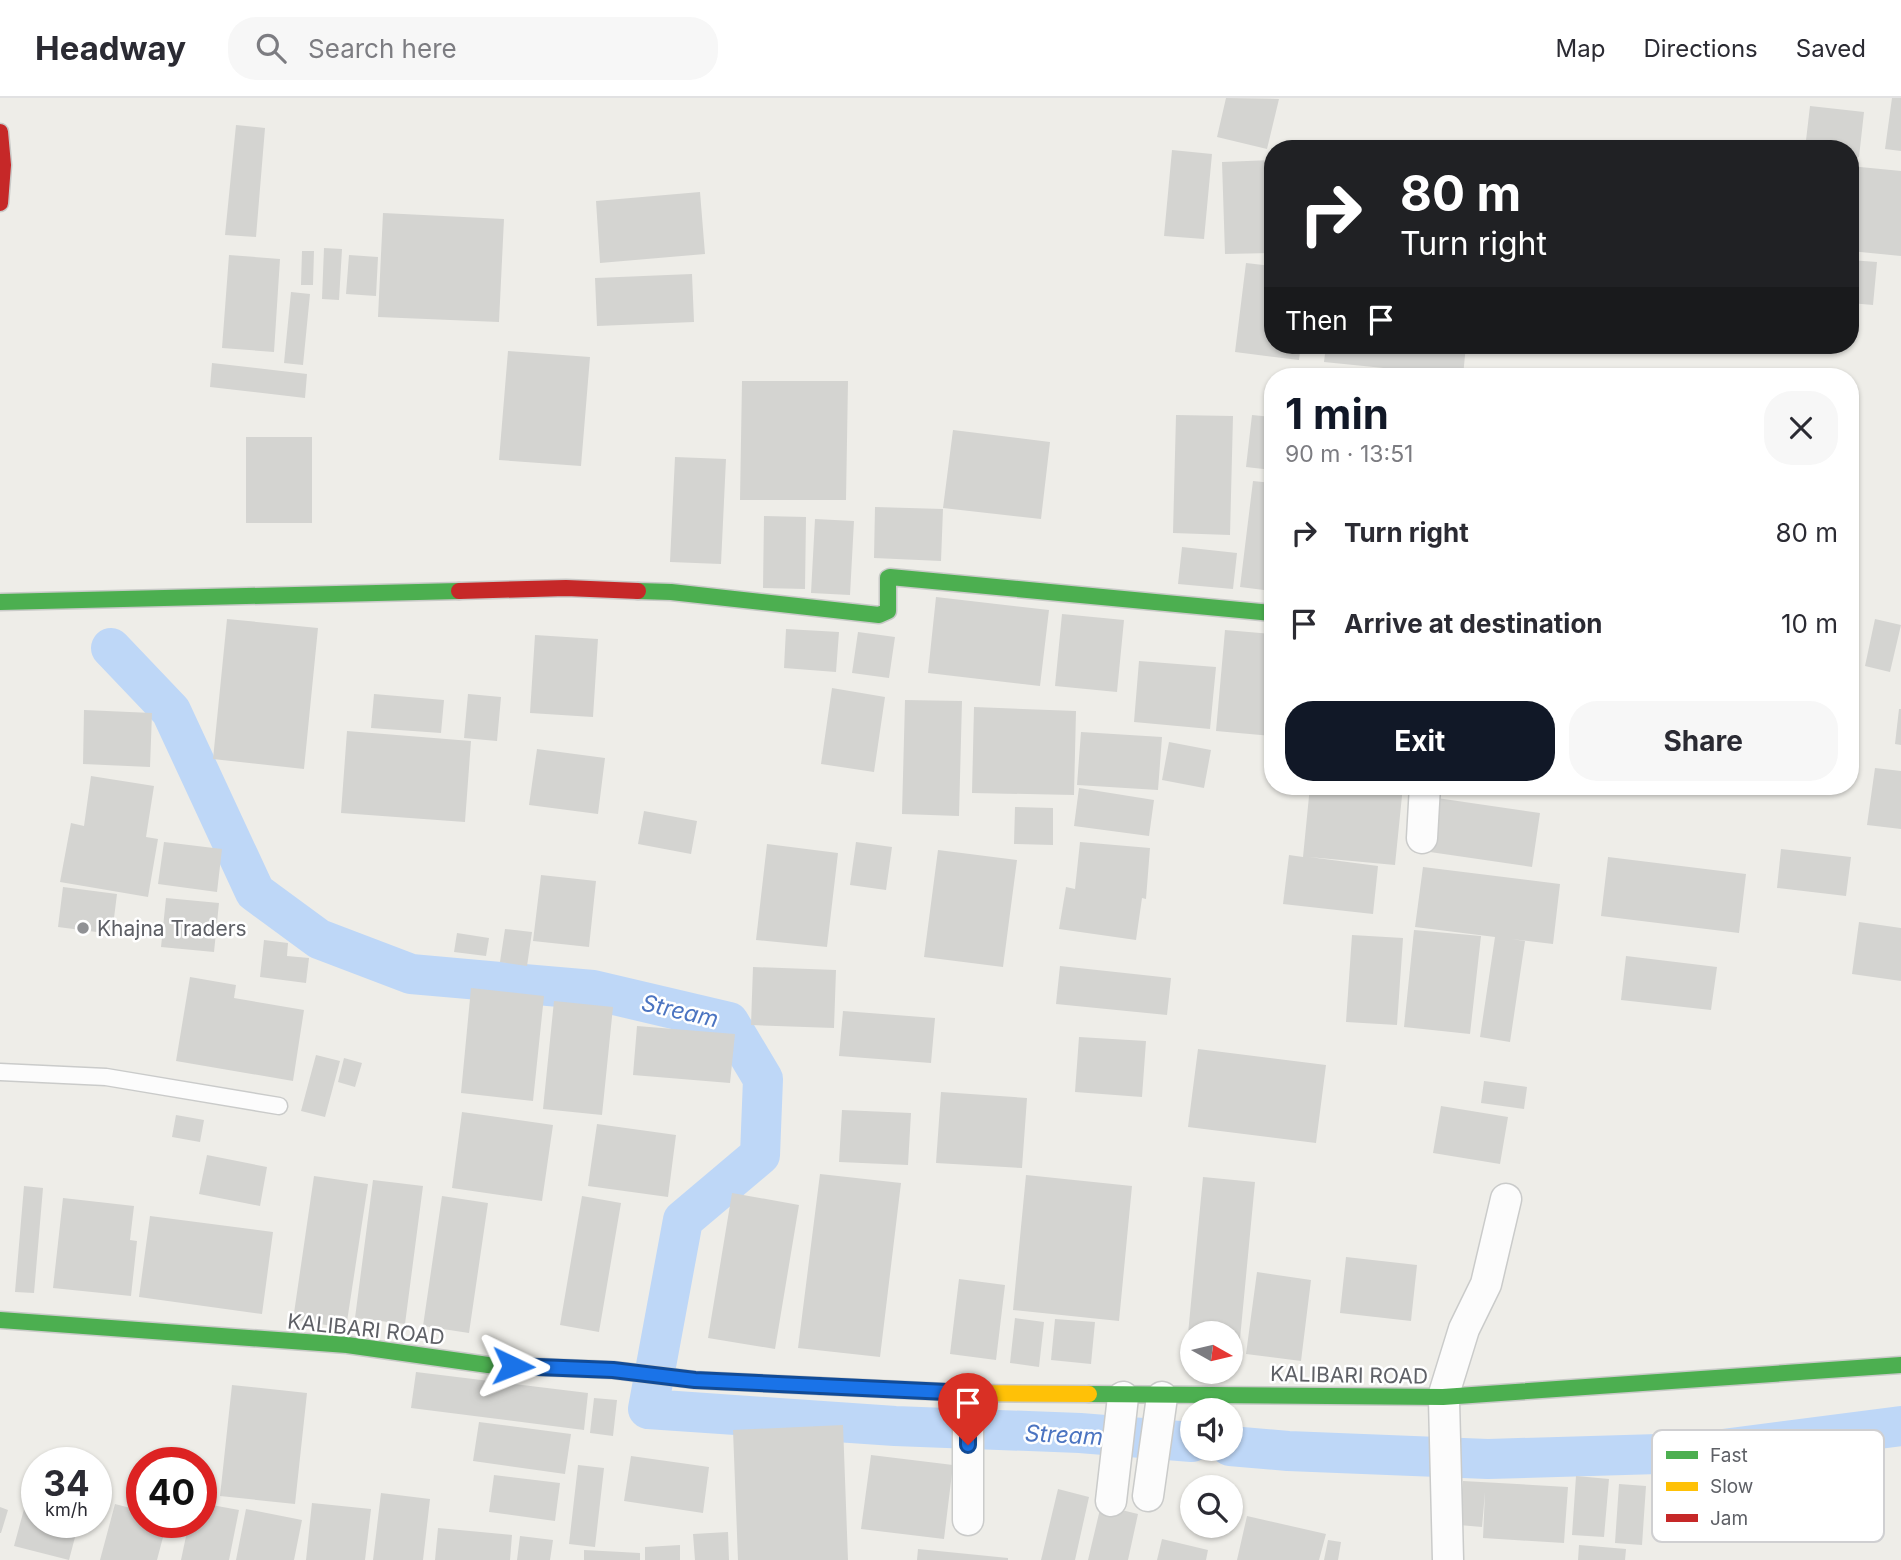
<!DOCTYPE html>
<meta charset="utf-8">
<style>
:root{--surface:#fff;--page:#f7f7f7;--text:#2b2b33;--muted:#7c7c81;--line:#e1e1e2;--accent:#111827}
body{margin:0;font-family:Inter,sans-serif;background:var(--page);color:var(--text);height:100vh;display:flex;flex-direction:column;font-size:26px;white-space:nowrap}
*{box-sizing:border-box;margin:0}
p{font-size:23px;color:var(--muted)}
.icon{flex:none;width:38px;height:38px;fill:none;stroke:currentColor;stroke-width:2;stroke-linecap:round;stroke-linejoin:round}
.map{position:relative;flex:1;overflow:hidden}
.side{position:absolute;left:1264px;top:270px;width:595px;height:427px;display:flex;flex-direction:column;background:var(--surface);border-radius:28px;box-shadow:0 2px 5px #0004}
.side>*{flex:none}
.guide{position:absolute;left:1264px;top:42px;width:595px;height:214px;border-radius:28px;box-shadow:0 2px 5px #0004;background:#202124;color:#fff;overflow:hidden}
.needle{width:46px;rotate:98deg}
.buttons{position:absolute;left:1180px;top:1223px;display:grid;gap:14px}
.buttons a{display:grid;place-items:center;width:63px;height:63px;border-radius:50%;background:var(--surface);box-shadow:0 2px 5px #0004;font-size:35px}
.speed{position:absolute;left:21px;top:1349px;display:flex;gap:14px;font-size:35px;font-weight:700;text-align:center}
.speed>*{display:grid;place-content:center;width:91px;height:91px;border-radius:50%;background:var(--surface);box-shadow:0 2px 5px #0004;line-height:1}
.speed small{font-size:18px;font-weight:400}
.speed .limit{border:10px solid #d22;background:#fff;color:#111}
.pin{position:absolute;display:grid;place-items:center;width:60px;height:60px;color:#fff;margin:-72px -30px;border-radius:50% 50% 50% 0;rotate:-45deg;box-shadow:0 0 7px #0007}
.pin .icon{rotate:45deg}
.me{position:absolute;width:77px;margin:-38px;rotate:92deg;stroke-linejoin:round;filter:drop-shadow(0 0 5px #0008)}
.turn{display:flex;align-items:center;gap:24px;height:147px;padding:0 21px;font-size:32px}
.turn .icon{width:91px;height:91px;stroke-width:2.5}
.turn b{display:block;font-size:49px;line-height:60px}
.then{display:flex;align-items:center;height:66px;padding:0 21px;background:#0003;gap:14px;font-size:26px}
.round{display:grid;place-items:center;flex:none;width:74px;height:74px;border-radius:28px;background:var(--page)}
.summary{display:flex;align-items:center;justify-content:space-between;height:119px;padding:0 21px}
h1{font-size:42px;font-weight:700;line-height:52px;color:var(--accent)}
.cta{display:flex;gap:14px;margin-top:auto;padding:14px 21px}
.cta a{flex:1;height:80px;border-radius:28px;background:var(--accent);color:#fff;font-size:28px;font-weight:700;line-height:80px;text-align:center}
.cta a+a{background:var(--page);color:var(--text)}
ul{padding:0;list-style:none}
li{display:flex;align-items:center;gap:21px;height:91px;padding:0 21px}
li div{flex:1}
li b{display:block;font-size:26px}
li em{font-style:normal}
header{display:flex;align-items:center;gap:42px;box-sizing:border-box;height:98px;padding:0 35px;background:var(--surface);border-bottom:2px solid var(--line)}
header strong{font-size:33px}
nav{display:flex;gap:38px;margin-inline-start:auto;font-size:24px}
.search{width:490px;height:63px;background:var(--page);display:flex;align-items:center;gap:18px;box-sizing:border-box;padding:0 24px;border-radius:28px;color:var(--muted);font-size:26px}
.map>svg:first-child{display:block}
.lines{fill:none;stroke-linecap:round;stroke-linejoin:round}
.canal{stroke:#bed7f7;stroke-width:40}
.building{fill:#d4d4d1}
.lane-casing{stroke:#cacbca;stroke-width:19}
.street-casing{stroke:#cacbca;stroke-width:33}
.fast-casing{stroke:#c9cac8;stroke-width:19}
.slow-casing{stroke:#c9cac8;stroke-width:19}
.jam-casing{stroke:#c9cac8;stroke-width:19}
.lane{stroke:#fcfcfc;stroke-width:16}
.street{stroke:#fcfcfc;stroke-width:30}
.fast{stroke:#4caf50;stroke-width:16}
.slow{stroke:#ffc107;stroke-width:16}
.jam{stroke:#c62828;stroke-width:16}
.route-casing{stroke:#114b97;stroke-width:18}
.route{stroke:#1a73e8;stroke-width:12}
.poi-dot{fill:#909194;stroke:#fff;stroke-width:2.5}
.labels{text-anchor:middle;dominant-baseline:central;stroke-width:5;stroke-linejoin:round;paint-order:stroke}
.poi-label{font-size:21px;fill:#5e6066;stroke:#fff;text-anchor:start}
.street-label{font-size:21px;fill:#5e6066;stroke:#fff}
.water-label{font-size:23px;font-style:italic;fill:#4b74c1;stroke:#fff}
.key{fill:#fff;stroke:#cfcfd1;stroke-width:2}
.key-label{font-size:19px;fill:#5e6066}
</style>
<header>
<strong>Headway</strong>
<div class="search"><svg class="icon" aria-label="search" viewBox="0 0 24 24"><circle cx="10" cy="10" r="6"/><path d="M15 15l6 6"/></svg>Search here</div>
<nav><a>Map</a><a>Directions</a><a>Saved</a></nav>
</header>
<div class="map">
<svg width="1901" height="1462" viewBox="0 0 1901 1462">
<rect width="100%" height="100%" fill="#eeede8"/>
<g class="lines">
<path class="canal" d="M111,550L171,613L255,794L319,841L411,876L593,892L729,924L763,981L760,1057L683,1122L648,1311L895,1328L1080,1335L1192,1344
M1230,1348L1288,1353L1488,1361L1692,1355L1901,1328"/>
</g>
<path class="building" d="M1226,0L1279,1L1267,51L1217,39Z
M1892,0H1901V53L1885,51Z
M1810,8L1864,14L1859,59L1850,57V51H1805Z
M236,27L265,30L256,139L225,137Z
M1172,52L1212,56L1204,141L1164,138Z
M1272,62V155L1225,156L1222,64Z
M1850,68L1901,73V158L1850,153Z
M700,94L705,156L600,165L596,103Z
M383,115L504,121L499,224L378,219Z
M324,150L342,151L339,202L322,201Z
M302,153H314L313,187H301Z
M229,157L280,161L274,254L222,250Z
M349,157L378,159L376,198L346,196Z
M1850,162L1877,164L1873,207L1850,205Z
M1246,165L1272,168V247H1301L1299,262L1235,254Z
M692,176L694,224L597,228L595,180Z
M291,194L310,196L303,267L284,265Z
M1326,247H1466L1463,278L1324,264Z
M508,253L590,259L581,368L499,362Z
M212,265L307,276L305,300L210,289Z
M742,283H848L846,402H740Z
M1176,317L1233,318L1230,437L1173,435Z
M1252,317L1272,319V372L1246,369Z
M953,332L1050,344L1041,421L943,410Z
M246,339H312V425H246Z
M675,359L726,361L721,466L670,464Z
M1253,383L1272,385V493L1240,489Z
M875,409L943,411L941,463L874,460Z
M764,418L806,419L805,491L763,490Z
M815,421L854,423L850,497L811,495Z
M1182,449L1237,455L1233,491L1178,486Z
M936,499L1049,512L1040,588L928,575Z
M1062,516L1124,522L1117,594L1055,588Z
M227,521L318,530L304,671L213,661Z
M1875,521L1901,527L1890,574L1865,568Z
M786,531L839,534L836,574L784,570Z
M1225,532L1272,536V638L1216,633Z
M858,534L895,539L889,580L852,575Z
M535,537L598,541L593,619L530,615Z
M1139,563L1216,569L1210,631L1134,624Z
M1850,585L1858,586L1856,627H1850Z
M832,590L885,599L874,674L821,666Z
M374,596L444,602L441,635L371,630Z
M468,596L501,599L497,643L464,640Z
M905,602L962,603L959,718L902,716Z
M974,609L1076,613L1074,697L972,695Z
M1899,611H1901V647L1895,646Z
M84,612L152,615L150,669L83,666Z
M347,633L471,643L465,724L341,715Z
M1081,634L1162,639L1158,692L1077,687Z
M1169,644L1211,652L1204,690L1162,682Z
M537,651L605,660L598,716L529,707Z
M1875,670L1901,673V731L1867,727Z
M91,678L154,688L146,739L158,741L148,799L60,784L71,725L84,728Z
M1310,688H1403L1395,767L1309,759L1378,768L1373,816L1283,806L1289,757L1303,759Z
M1079,690L1154,702L1149,738L1074,728Z
M1437,700L1540,715L1532,769L1430,754Z
M1015,709L1053,710V747L1014,746Z
M644,713L697,723L691,756L638,746Z
M164,744L222,751L217,794L158,786Z
M856,744L892,749L886,792L850,787Z
M1080,744L1150,750L1146,801L1142,800L1136,842L1059,831L1066,789L1075,791Z
M767,746L838,755L827,849L756,842Z
M1781,751L1851,759L1846,798L1777,790Z
M938,752L1017,762L1003,869L924,859Z
M1608,759L1746,776L1739,835L1601,818Z
M1423,769L1560,786L1553,846L1511,841L1525,843L1510,944L1480,939L1495,839L1415,829Z
M541,777L596,783L589,849L533,843Z
M63,789L117,796L112,836L58,829Z
M166,800L219,805L214,854L161,849Z
M1859,824L1901,830V883L1852,876Z
M505,831L532,834L527,868L500,864Z
M1414,832L1481,838L1470,936L1404,929Z
M457,835L489,840L486,858L454,854Z
M1352,837L1403,840L1397,927L1346,924Z
M264,842L288,845L287,858L309,860L306,885L260,879Z
M1626,858L1717,869L1711,912L1621,902Z
M1060,868L1171,880L1167,917L1056,906Z
M753,869L836,872L834,930L751,927Z
M190,879L236,887L234,900L304,912L293,983L176,963Z
M471,890L544,898L533,1003L461,995Z
M554,903L613,909L602,1017L543,1011Z
M843,913L935,920L931,965L839,958Z
M637,928L735,936L730,985L633,977Z
M1079,939L1146,943L1142,999L1075,994Z
M1198,951L1326,967L1316,1045L1188,1029Z
M316,957L340,963L325,1019L301,1013Z
M344,960L362,965L355,989L338,984Z
M1484,983L1527,989L1524,1011L1481,1005Z
M941,994L1027,1000L1022,1070L936,1065Z
M1441,1008L1508,1019L1500,1066L1433,1055Z
M842,1012L911,1015L908,1067L839,1064Z
M462,1014L553,1027L542,1103L452,1090Z
M176,1017L204,1022L200,1044L172,1039Z
M597,1026L676,1037L668,1099L588,1088Z
M207,1057L267,1069L260,1108L199,1096Z
M820,1076L901,1085L880,1259L798,1250Z
M1026,1077L1132,1088L1119,1223L1013,1212Z
M314,1078L368,1086L346,1230L293,1222Z
M1203,1079L1255,1084L1240,1241L1230,1240V1236H1188Z
M373,1082L423,1088L405,1226L355,1220Z
M24,1088L43,1090L34,1195L15,1194Z
M732,1095L799,1107L775,1251L708,1240Z
M442,1098L488,1105L469,1235L423,1228Z
M582,1098L621,1105L599,1234L560,1227Z
M63,1100L134,1108L130,1142L137,1143L131,1198L53,1190Z
M150,1118L273,1134L262,1216L139,1199Z
M1346,1159L1417,1167L1411,1223L1340,1215Z
M1257,1174L1311,1182L1301,1263L1246,1256Z
M959,1181L1005,1187L996,1262L950,1256Z
M1015,1220L1044,1224L1039,1269L1010,1265Z
M1055,1221L1095,1224L1091,1266L1051,1262Z
M416,1274L588,1295L584,1332L411,1310Z
M232,1287L307,1295L295,1406L220,1398Z
M594,1300L617,1302L613,1338L590,1335Z
M479,1324L571,1336L565,1376L473,1363Z
M843,1327L848,1462H738L733,1332Z
M871,1357L953,1367L944,1441L861,1431Z
M631,1358L709,1369L703,1415L624,1403Z
M578,1367L604,1370L595,1449L569,1446Z
M494,1377L560,1385L555,1423L489,1414Z
M1576,1378L1609,1381L1604,1439L1572,1437Z
M32,1382L37,1383V1424H79L69,1462L14,1448Z
M1463,1383L1568,1389L1564,1445L1483,1440L1485,1394L1482,1429L1459,1427Z
M1619,1386L1646,1388L1642,1447L1615,1445Z
M1058,1391L1089,1399L1075,1462H1041Z
M381,1395L430,1401L423,1462H373Z
M201,1405L239,1412L229,1462H181L189,1424H201Z
M312,1405L371,1411L365,1462H306Z
M115,1406L142,1413V1424H167L157,1462H100Z
M1101,1407L1138,1416L1128,1462H1088Z
M0,1409L8,1412L1,1435H0Z
M246,1411L302,1422L294,1462H236Z
M1247,1418L1326,1436L1319,1462H1237Z
M438,1430L512,1437L510,1462H435Z
M728,1434L729,1462H695L693,1436Z
M520,1438L553,1442L550,1462H517Z
M1162,1441L1208,1452L1206,1462H1157Z
M1328,1442L1341,1444L1338,1462H1324Z
M680,1447V1462H645V1449Z
M1579,1447L1626,1451L1625,1462H1578Z
M918,1451L1008,1460V1462H917Z
M584,1452L640,1455V1462H584Z"/>
<g class="lines">
<defs>
<path id="lane" d="M0,974L106,979L279,1008"/>
<path id="street" d="M1422,740L1425,688
M1443,1299L1464,1231L1486,1186L1506,1101
M1444,1302L1448,1462
M1148,1398L1162,1299
M1111,1403L1123,1299
M968,1422V1298"/>
<path id="fast" d="M638,493L671,494L879,517L888,513V480L890,479L1272,515
M0,504L459,493
M0,1222L347,1247L488,1267L613,1272L695,1282L820,1288
M1089,1296L1443,1299L1901,1267"/>
<path id="slow" d="M820,1288L968,1295L1089,1296"/>
<path id="jam" d="M0,34L3,67L0,105
M459,493L566,490L638,493"/>
</defs>
<use href="#lane" class="lane-casing"/>
<use href="#street" class="street-casing"/>
<use href="#fast" class="fast-casing"/>
<use href="#slow" class="slow-casing"/>
<use href="#jam" class="jam-casing"/>
<use href="#lane" class="lane"/>
<use href="#street" class="street"/>
<use href="#fast" class="fast"/>
<use href="#slow" class="slow"/>
<use href="#jam" class="jam"/>
</g>
<g class="lines">
<defs>
<path id="route" d="M513,1268L613,1272L695,1282L968,1295V1347"/>
</defs>
<use href="#route" class="route-casing"/>
<use href="#route" class="route"/>
</g>
<circle class="poi-dot" cx="83" cy="830" r="7"/>
<g class="labels">
<g class="poi-label">
<text x="97" y="830">Khajna Traders</text>
</g>
<g class="street-label">
<text transform="translate(366 1231) rotate(6)">KALIBARI ROAD</text>
<text transform="translate(1349 1277) rotate(1)">KALIBARI ROAD</text>
</g>
<g class="water-label">
<text transform="translate(680 913) rotate(13)">Stream</text>
<text transform="translate(1064 1337) rotate(3)">Stream</text>
</g>
</g>
<rect x="1652" y="1332" width="232" height="112" rx="10" class="key"/>
<rect x="1666" y="1353" width="32" height="8" fill="#4caf50"/>
<rect x="1666" y="1384" width="32" height="9" fill="#ffc107"/>
<rect x="1666" y="1416" width="32" height="8" fill="#c62828"/>
<g class="key-label">
<text x="1710" y="1364">Fast</text>
<text x="1710" y="1395">Slow</text>
<text x="1710" y="1427">Jam</text>
</g>
</svg>
<div class="buttons">
<a><svg class="needle" viewBox="-14 -14 28 28"><path d="M0-13l5 13h-10z" fill="#e53935"/><path d="M0 13l5-13h-10z" fill="#7c7c81"/></svg></a>
<a><svg class="icon" aria-label="sound" viewBox="0 0 24 24"><path d="M4 9h4l5-4v14l-5-4H4zM17 9q2 3 0 6"/></svg></a>
<a><svg class="icon" aria-label="search" viewBox="0 0 24 24"><circle cx="10" cy="10" r="6"/><path d="M15 15l6 6"/></svg></a>
</div>
<div class="speed"><div>34<small>km/h</small></div><div class="limit">40</div></div>
<div class="pin" style="left:968px;top:1347px;background:#d93025"><svg class="icon" aria-label="arrive" viewBox="0 0 24 24"><path d="M6 21V4h12l-3 4 3 4H6"/></svg></div>
<svg class="me" style="left:513px;top:1268px" viewBox="-20 -20 40 40"><path d="M0-17L14 15 0 8-14 15z" fill="#1a73e8" stroke="#fff" stroke-width="4"/></svg>
<div class="guide">
<div class="turn"><svg class="icon" aria-label="right" viewBox="0 0 24 24"><path d="M7 20v-9h11M14 6l5 5-5 5"/></svg><div><b>80 m</b>Turn right</div></div>
<div class="then">Then<svg class="icon" aria-label="arrive" viewBox="0 0 24 24"><path d="M6 21V4h12l-3 4 3 4H6"/></svg></div>
</div>
<section class="side">
<div class="summary"><div><h1>1 min</h1><p>90 m · 13:51</p></div><a class="round"><svg class="icon" aria-label="close" viewBox="0 0 24 24"><path d="M6 6l12 12M18 6L6 18"/></svg></a></div>
<ul>
<li><svg class="icon" aria-label="right" viewBox="0 0 24 24"><path d="M7 20v-9h11M14 6l5 5-5 5"/></svg><div><b>Turn right</b></div><em>80 m</em></li>
<li><svg class="icon" aria-label="arrive" viewBox="0 0 24 24"><path d="M6 21V4h12l-3 4 3 4H6"/></svg><div><b>Arrive at destination</b></div><em>10 m</em></li>
</ul>
<div class="cta"><a>Exit</a><a>Share</a></div>
</section>
</div>
